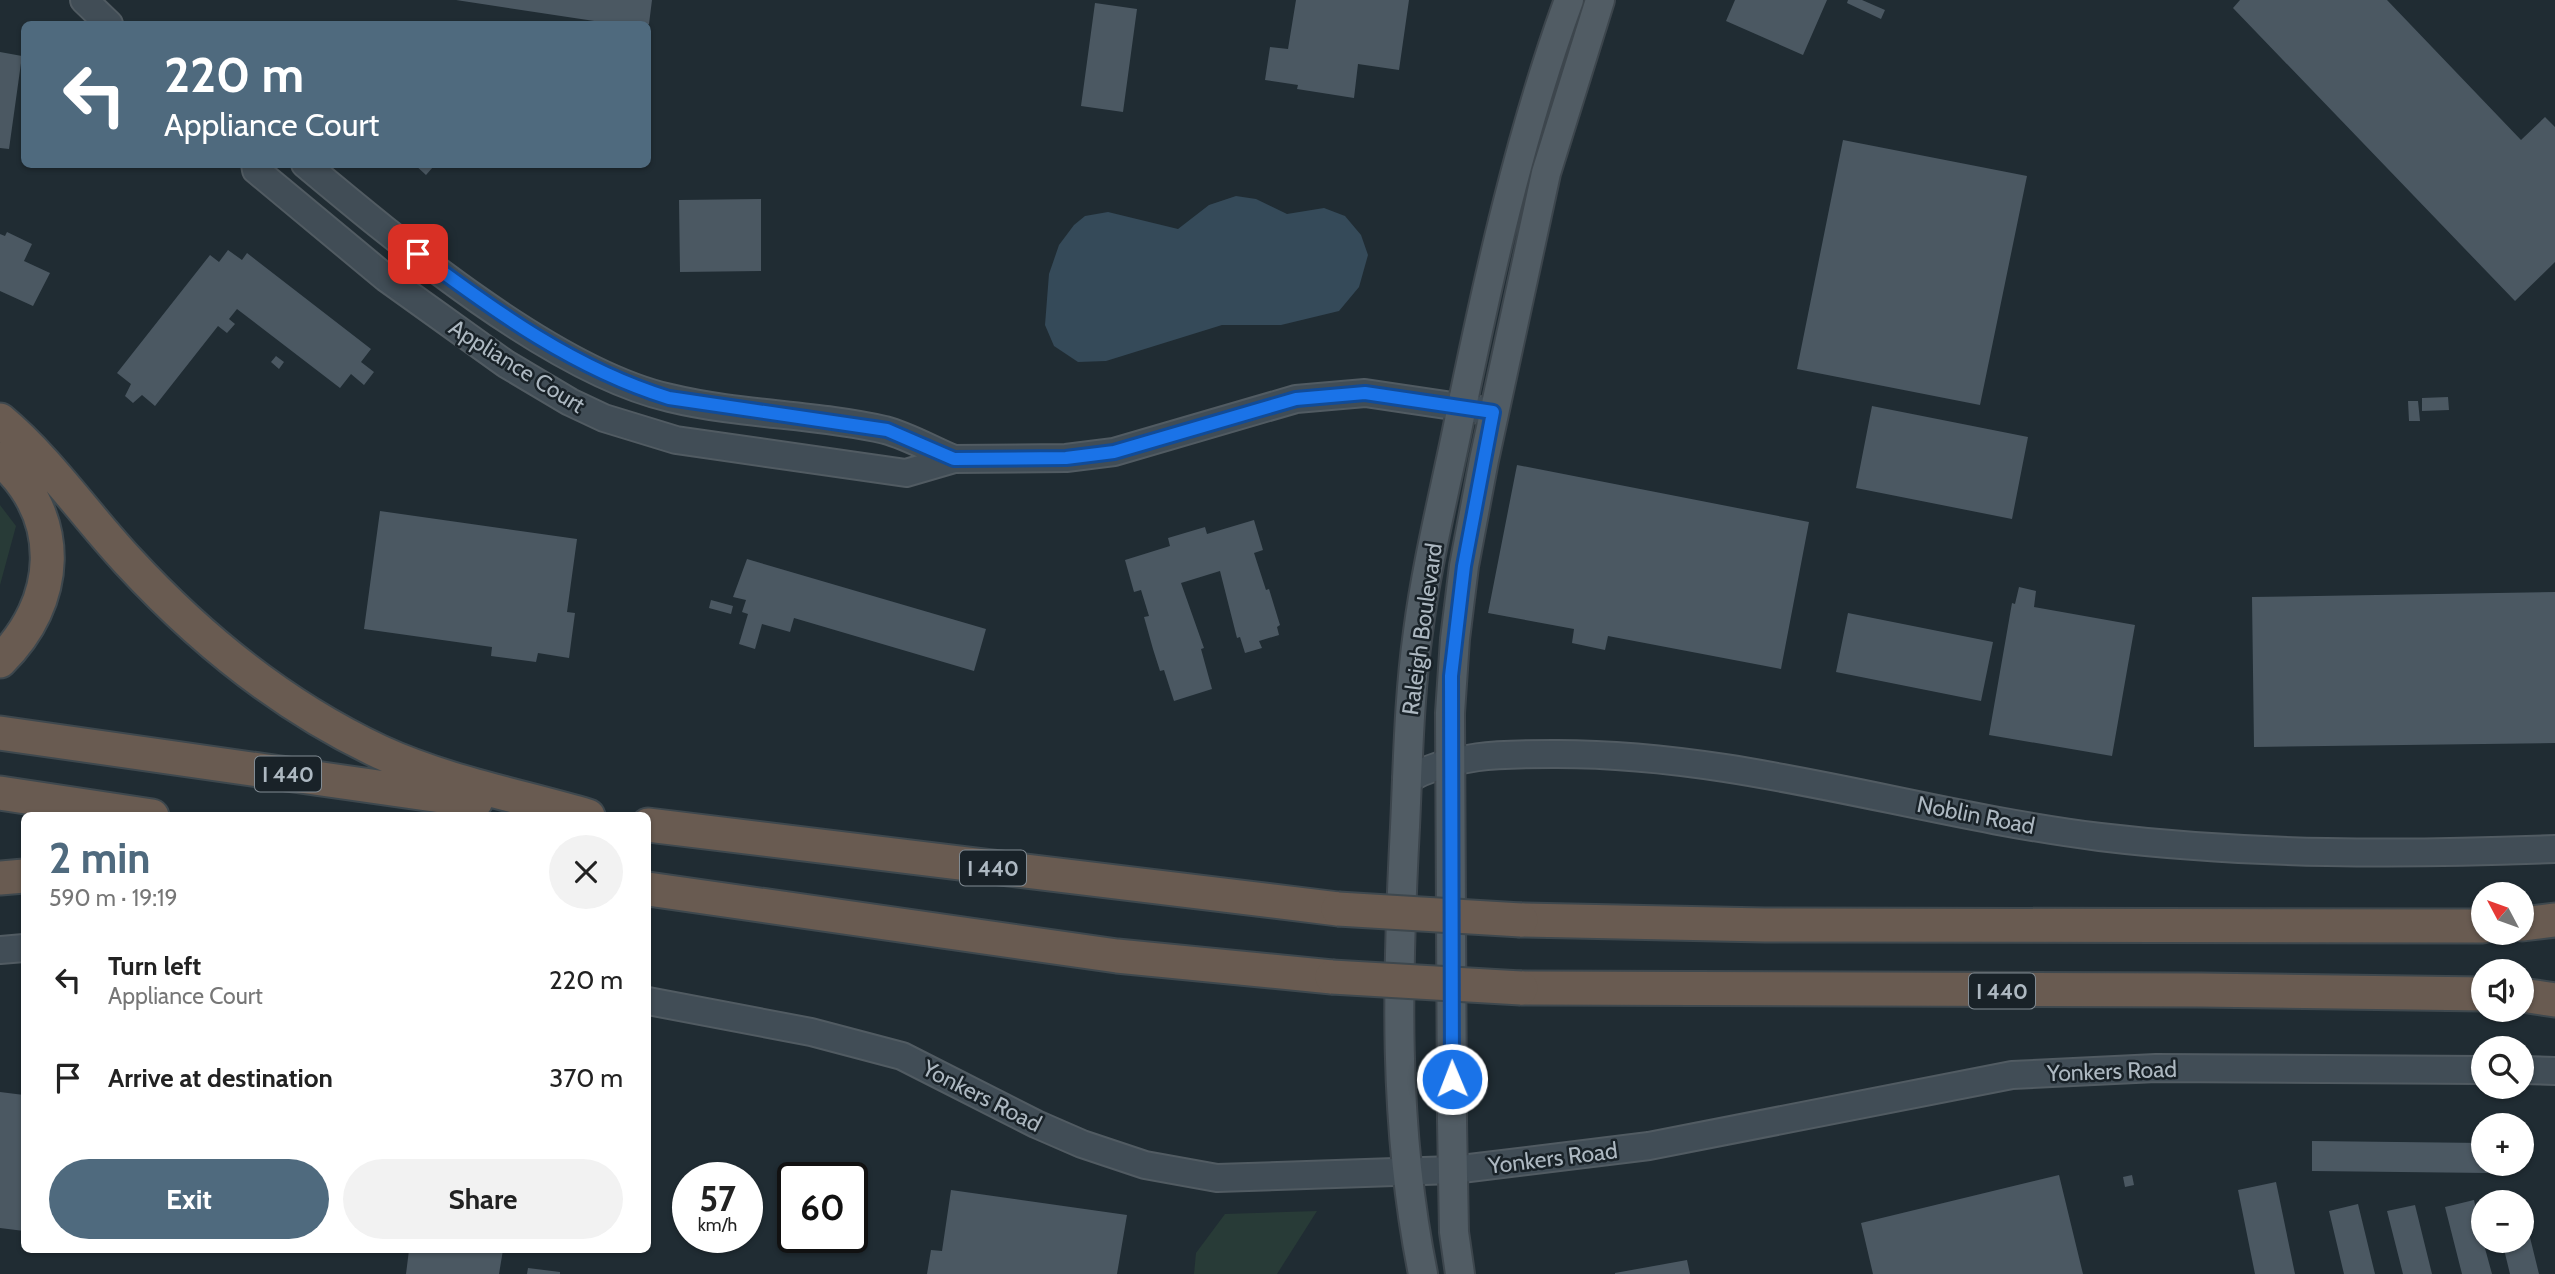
<!DOCTYPE html>
<meta charset="utf-8">
<style>
:root{--surface:#fff;--page:#f2f2f2;--text:#222;--muted:#767676;--accent:#4f6a7e}
body{margin:0;font-family:Cabin,sans-serif;background:var(--page);color:var(--text);height:100vh;display:flex;flex-direction:column;font-size:26px;white-space:nowrap}
*{box-sizing:border-box;margin:0}
p{font-size:23px;color:var(--muted)}
.icon{flex:none;width:38px;height:38px;fill:none;stroke:currentColor;stroke-width:2;stroke-linecap:round;stroke-linejoin:round}
.map{position:relative;flex:1;overflow:hidden}
.side{position:absolute;left:21px;top:812px;width:630px;height:441px;display:flex;flex-direction:column;background:var(--surface);border-radius:10px;box-shadow:0 2px 5px #0004}
.side>*{flex:none}
.banner{position:absolute;left:21px;top:21px;width:630px;height:147px;border-radius:10px;box-shadow:0 2px 5px #0004;background:#4f6a7e;color:#fff;overflow:hidden}
.needle{width:46px;rotate:311deg}
.controls{position:absolute;left:2471px;top:882px;display:grid;gap:14px}
.controls a{display:grid;place-items:center;width:63px;height:63px;border-radius:50%;background:var(--surface);box-shadow:0 2px 5px #0004;font-size:35px}
.speed{position:absolute;left:672px;top:1162px;display:flex;gap:14px;font-size:35px;font-weight:700;text-align:center}
.speed>*{display:grid;place-content:center;width:91px;height:91px;border-radius:50%;background:var(--surface);box-shadow:0 2px 5px #0004;line-height:1}
.speed small{font-size:18px;font-weight:400}
.speed .limit{border:4px solid #111;border-radius:10px;background:#fff;color:#111}
.pin{position:absolute;display:grid;place-items:center;width:60px;height:60px;color:#fff;margin:-30px;border-radius:14px;box-shadow:0 4px 10px #0006}
.me{position:absolute;width:77px;margin:-38px;rotate:359deg;stroke-linejoin:round;filter:drop-shadow(0 0 5px #0008)}
.turn{display:flex;align-items:center;gap:24px;height:147px;padding:0 28px;font-size:32px}
.turn .icon{width:91px;height:91px;stroke-width:2.5}
.turn b{display:block;font-size:49px;line-height:60px}
.round{display:grid;place-items:center;flex:none;width:74px;height:74px;border-radius:37px;background:var(--page)}
.head{display:flex;align-items:center;justify-content:space-between;height:119px;padding:0 28px}
h1{font-size:42px;font-weight:800;line-height:52px;color:var(--accent)}
.primary-button{display:flex;gap:14px;margin-top:auto;padding:14px 28px}
.primary-button a{flex:1;height:80px;border-radius:42px;background:var(--accent);color:#fff;font-size:28px;font-weight:800;line-height:80px;text-align:center}
.primary-button a+a{background:var(--page);color:var(--text)}
ul{padding:0;list-style:none}
li{display:flex;align-items:center;gap:21px;height:98px;padding:0 28px}
li div{flex:1}
li b{display:block;font-size:26px}
li em{font-style:normal}
.map>svg:first-child{display:block}
.green{fill:#283b37}
.water{fill:#354a59}
.building{fill:#4b5862}
.lines{fill:none;stroke-linecap:round;stroke-linejoin:round}
.secondary-casing{stroke:#515b62;stroke-width:30}
.primary-casing{stroke:#3d464d;stroke-width:32}
.highway-casing{stroke:#3e484e;stroke-width:37}
.secondary{stroke:#414d56;stroke-width:26}
.primary{stroke:#515c64;stroke-width:28}
.highway{stroke:#695b51;stroke-width:33}
.highway-bridge-casing{stroke:#3e484e;stroke-width:37;stroke-linecap:butt}
.highway-bridge{stroke:#695b51;stroke-width:33}
.route-casing{stroke:#114b97;stroke-width:18}
.route{stroke:#1a73e8;stroke-width:12}
.labels{text-anchor:middle;dominant-baseline:central;stroke-width:5;stroke-linejoin:round;paint-order:stroke}
.shield{fill:#192228;stroke:#818b93;stroke-width:2}
.shield-label{font-size:21px;font-weight:bold;fill:#adb8c1}
.street-label{font-size:23px;fill:#adb8c1;stroke:#192228}
</style>
<div class="map">
<svg width="2555" height="1274" viewBox="0 0 2555 1274">
<rect width="100%" height="100%" fill="#202c33"/>
<path class="green" d="M0,505L16,526L0,585Z
M1317,1211L1277,1274H1194L1196,1253L1225,1214Z"/>
<path class="water" d="M1236,196L1256,199L1287,214L1324,208L1345,216L1361,235L1368,255L1359,287L1339,311L1281,325H1222L1106,361L1078,362L1054,346L1045,325L1049,274L1059,245L1074,225L1085,216L1108,212L1178,229L1209,205Z"/>
<path class="building" d="M456,0H652L649,24H614Z
M1296,0H1409L1399,70L1358,64L1354,98L1297,89L1298,85L1265,80L1270,47L1288,49Z
M1735,0H1827L1803,55L1726,21Z
M1848,0H1862L1885,10L1881,19L1847,3Z
M2240,0H2387L2521,140L2545,117L2555,127V262L2515,301L2233,8Z
M1095,3L1137,9L1123,112L1081,106Z
M0,52L22,56L9,149L0,148Z
M1843,140L2027,176L1980,405L1797,369Z
M414,164H430L433,167L426,175Z
M761,199V271L680,272L679,200Z
M7,232L32,244L24,261L50,273L33,306L0,291V234L5,236Z
M228,250L242,260L247,253L371,349L361,362L374,372L364,385L351,374L340,388L237,309L229,319L235,324L227,333L218,326L155,406L142,395L133,403L125,396L131,384L117,373L210,255L219,262Z
M276,356L284,362L279,369L271,362Z
M2448,397L2449,410L2422,411V398Z
M2408,401H2418L2420,421H2409Z
M1872,406L2028,437L2012,519L1856,488Z
M1517,465L1809,522L1781,669L1608,636L1605,650L1572,643L1574,629L1488,613Z
M380,511L577,539L567,612L575,613L569,658L538,653L536,662L491,656L492,647L364,629Z
M1254,520L1263,550L1254,553L1266,590L1269,589L1280,625L1277,627L1279,635L1259,641L1262,648L1245,653L1240,637L1237,638L1220,571L1181,583L1204,648L1201,649L1212,689L1174,701L1164,670L1160,671L1153,649L1144,617L1149,616L1141,590L1134,592L1125,560L1170,546L1168,538L1205,527L1207,534Z
M747,559L986,629L974,671L794,618L790,632L762,624L755,649L739,644L748,614L742,612L746,600L733,597Z
M2019,587L2036,591L2034,607L2135,625L2112,756L1989,735L2012,603L2015,604Z
M2555,592V743L2254,747L2252,597Z
M711,600L733,606L731,614L709,608Z
M1848,613L1993,642L1981,701L1836,672Z
M0,1092L24,1095V1231L0,1228Z
M2312,1141L2483,1143V1164H2489V1173L2312,1171Z
M2059,1175L2083,1274H1873L1861,1223Z
M2132,1175L2134,1185L2125,1187L2123,1177Z
M2276,1182L2295,1274H2255L2238,1190Z
M951,1190L1127,1215L1117,1274H927L931,1250L942,1251Z
M2474,1200L2483,1241L2492,1274H2462L2445,1207Z
M2358,1204L2375,1274H2344L2329,1211Z
M2415,1205L2432,1274H2403L2387,1211Z
M2523,1209L2539,1274H2510L2502,1241H2522Z
M409,1250H503L499,1274H406Z
M1687,1260L1690,1274H1615V1273Z
M528,1268L560,1272V1274H527Z"/>
<g class="lines">
<defs>
<path id="secondary" d="M84,0L109,24
M255,164L256,170L386,278L506,364L570,402L604,418L676,440L906,473L954,459L1066,458L1114,452L1296,399L1365,393L1493,412
M305,164C397,241 554,372 670,398C740,415 815,414 885,430C908,436 932,450 954,459
M1406,780C1453,754 1500,754 1553,754C1740,753 1916,814 2100,837C2250,855 2404,855 2555,849
M0,950L24,948
M648,1001L811,1032L902,1056L1036,1124L1082,1144L1145,1165L1217,1178L1453,1170L1649,1146L2012,1075L2156,1068L2483,1070
M2522,1070L2555,1071"/>
<path id="primary" d="M1423,1274C1393,1125 1397,978 1405,827C1408,762 1409,697 1418,632C1427,561 1445,491 1459,421C1488,279 1519,137 1569,0
M1460,1274L1454,1232L1452,1121L1450,713L1455,639L1464,566L1484,460L1546,173L1600,0"/>
<path id="highway" d="M0,420C49,461 85,515 128,561C200,639 284,707 380,752C445,782 520,796 588,816
M0,459C66,518 60,602 0,661
M0,733L476,801
M0,793L152,816
M648,825L1338,909
M0,878L24,876
M648,889L1117,956L1332,977
M1521,920L1765,925L2483,926
M2522,924L2555,920
M1521,988L2201,990L2483,994
M2522,995L2555,1000"/>
</defs>
<use href="#secondary" class="secondary-casing"/>
<use href="#primary" class="primary-casing"/>
<use href="#highway" class="highway-casing"/>
<use href="#secondary" class="secondary"/>
<use href="#primary" class="primary"/>
<use href="#highway" class="highway"/>
<defs>
<path id="highway-bridge" d="M1338,909L1521,920
M1332,977L1521,988"/>
</defs>
<use href="#highway-bridge" class="highway-bridge-casing"/>
<use href="#highway-bridge" class="highway-bridge"/>
</g>
<g class="lines">
<defs>
<path id="route" d="M418,254C496,312 575,369 669,398L887,430L954,459L1066,458L1114,452L1296,399L1365,393L1493,412L1464,566L1451,676L1452,1079"/>
</defs>
<use href="#route" class="route-casing"/>
<use href="#route" class="route"/>
</g>
<g class="labels">
<g class="shield">
<rect x="255" y="756.5" width="66" height="35" rx="5"/>
<rect x="960" y="850.5" width="66" height="35" rx="5"/>
<rect x="1969" y="973.5" width="66" height="35" rx="5"/>
</g>
<g class="shield-label">
<text x="288" y="774">I 440</text>
<text x="993" y="868">I 440</text>
<text x="2002" y="991">I 440</text>
</g>
<g class="street-label">
<text transform="translate(517 366) rotate(32)">Appliance Court</text>
<text transform="translate(1422 629) rotate(-82)">Raleigh Boulevard</text>
<text transform="translate(1976 815) rotate(11)">Noblin Road</text>
<text transform="translate(2112 1071) rotate(-2)">Yonkers Road</text>
<text transform="translate(982 1096) rotate(27)">Yonkers Road</text>
<text transform="translate(1553 1158) rotate(-7)">Yonkers Road</text>
</g>
</g>
</svg>
<div class="controls">
<a><svg class="needle" viewBox="-14 -14 28 28"><path d="M0-13l5 13h-10z" fill="#e53935"/><path d="M0 13l5-13h-10z" fill="#767676"/></svg></a>
<a><svg class="icon" aria-label="sound" viewBox="0 0 24 24"><path d="M4 9h4l5-4v14l-5-4H4zM17 9q2 3 0 6"/></svg></a>
<a><svg class="icon" aria-label="search" viewBox="0 0 24 24"><circle cx="10" cy="10" r="6"/><path d="M15 15l6 6"/></svg></a>
<a>+</a>
<a>−</a>
</div>
<div class="speed"><div>57<small>km/h</small></div><div class="limit">60</div></div>
<div class="pin" style="left:418px;top:254px;background:#d93025"><svg class="icon" aria-label="arrive" viewBox="0 0 24 24"><path d="M6 21V4h12l-3 4 3 4H6"/></svg></div>
<svg class="me" style="left:1452px;top:1079px" viewBox="-20 -20 40 40"><circle r="17" fill="#1a73e8" stroke="#fff" stroke-width="3"/><path d="M0-11L8 9 0 5-8 9z" fill="#fff"/></svg>
<div class="banner">
<div class="turn"><svg class="icon" aria-label="left" viewBox="0 0 24 24"><path d="M17 20v-9H6M10 6l-5 5 5 5"/></svg><div><b>220 m</b>Appliance Court</div></div>
</div>
<section class="side">
<div class="head"><div><h1>2 min</h1><p>590 m · 19:19</p></div><a class="round"><svg class="icon" aria-label="close" viewBox="0 0 24 24"><path d="M6 6l12 12M18 6L6 18"/></svg></a></div>
<ul>
<li><svg class="icon" aria-label="left" viewBox="0 0 24 24"><path d="M17 20v-9H6M10 6l-5 5 5 5"/></svg><div><b>Turn left</b><p>Appliance Court</p></div><em>220 m</em></li>
<li><svg class="icon" aria-label="arrive" viewBox="0 0 24 24"><path d="M6 21V4h12l-3 4 3 4H6"/></svg><div><b>Arrive at destination</b></div><em>370 m</em></li>
</ul>
<div class="primary-button"><a>Exit</a><a>Share</a></div>
</section>
</div>
